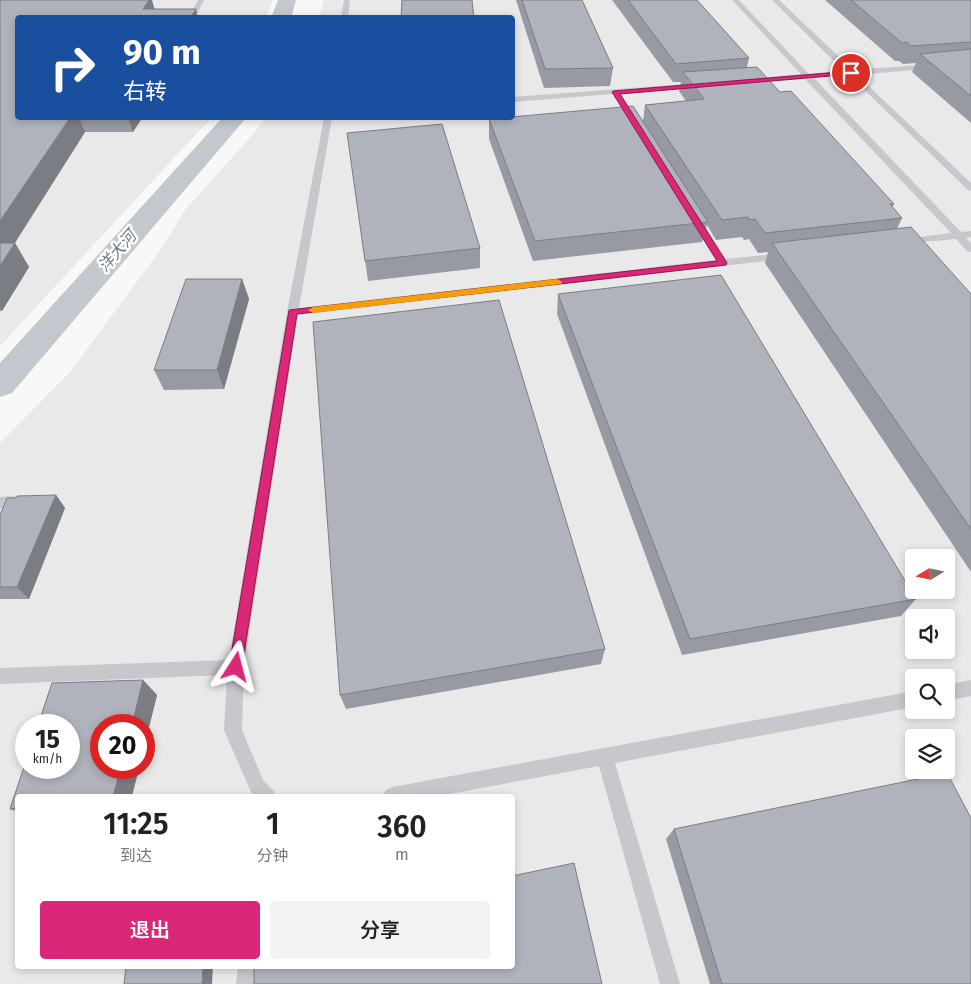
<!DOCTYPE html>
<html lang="zh">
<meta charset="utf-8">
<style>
:root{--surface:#fff;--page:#f2f2f2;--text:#222;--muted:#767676;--accent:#db2777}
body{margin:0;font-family:"Fira Sans","Noto Sans SC",sans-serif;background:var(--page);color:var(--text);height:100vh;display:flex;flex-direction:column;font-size:19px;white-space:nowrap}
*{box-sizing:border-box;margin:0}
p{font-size:16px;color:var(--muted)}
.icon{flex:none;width:28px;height:28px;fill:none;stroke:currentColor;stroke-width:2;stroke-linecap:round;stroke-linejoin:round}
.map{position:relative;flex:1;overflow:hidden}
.panel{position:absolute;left:15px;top:794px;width:500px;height:175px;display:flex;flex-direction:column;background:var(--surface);border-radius:5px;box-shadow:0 2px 8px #0003}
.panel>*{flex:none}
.banner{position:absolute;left:15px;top:15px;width:500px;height:105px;border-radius:5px;box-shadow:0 2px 8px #0003;background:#1a4fa0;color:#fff;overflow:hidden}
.needle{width:32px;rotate:260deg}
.controls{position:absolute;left:905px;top:549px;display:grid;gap:10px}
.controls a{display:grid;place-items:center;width:50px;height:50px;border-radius:5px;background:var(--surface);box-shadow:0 2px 8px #0003;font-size:25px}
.speed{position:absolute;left:15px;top:714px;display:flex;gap:10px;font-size:25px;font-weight:700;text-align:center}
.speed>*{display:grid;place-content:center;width:65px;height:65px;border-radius:50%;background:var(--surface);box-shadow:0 2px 8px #0003;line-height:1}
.speed small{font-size:12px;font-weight:400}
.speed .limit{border:8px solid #d22;background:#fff;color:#111}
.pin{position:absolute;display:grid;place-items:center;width:42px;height:42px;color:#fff;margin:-21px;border:2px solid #fff;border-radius:50%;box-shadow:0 1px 5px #0007}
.me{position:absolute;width:55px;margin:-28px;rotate:9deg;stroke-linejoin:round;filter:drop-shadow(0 0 4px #0008)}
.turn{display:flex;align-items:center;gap:18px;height:105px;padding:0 25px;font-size:22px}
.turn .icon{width:65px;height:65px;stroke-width:2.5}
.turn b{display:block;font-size:35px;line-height:42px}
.eta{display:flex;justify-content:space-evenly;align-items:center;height:85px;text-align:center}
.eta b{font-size:30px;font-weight:600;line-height:35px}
.button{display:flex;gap:10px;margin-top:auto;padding:10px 25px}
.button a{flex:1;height:58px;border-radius:5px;background:var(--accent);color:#fff;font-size:20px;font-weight:600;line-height:58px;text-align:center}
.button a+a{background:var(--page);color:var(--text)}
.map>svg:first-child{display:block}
.built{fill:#e9e9e9;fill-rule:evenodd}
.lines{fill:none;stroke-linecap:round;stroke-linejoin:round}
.canal{fill:#c3c8cf;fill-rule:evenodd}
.lane{fill:#c7c8cd;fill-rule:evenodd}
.wall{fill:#979aa2}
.shaded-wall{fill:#7b7d84}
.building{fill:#b0b3bc;stroke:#7b7d84}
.route{fill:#db2777;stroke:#8e194d}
.slow{fill:#f59e0b}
.labels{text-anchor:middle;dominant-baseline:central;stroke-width:5;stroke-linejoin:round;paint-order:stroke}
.far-water-label{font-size:16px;font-style:italic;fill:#6a7888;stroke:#fff}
</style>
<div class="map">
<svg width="971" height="984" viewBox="0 0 971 984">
<rect width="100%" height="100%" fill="#f8f8f6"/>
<path class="built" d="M0,0H273L266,17L18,18V118H211L0,346Z
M324,0H971V984H0V443L70,372L161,249L185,210L247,141L266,118H512V18L319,17ZM914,558H946V590H914ZM914,618H946V650H914ZM914,678H946V710H914ZM26,725H69V768H26ZM101,725H144V768H101ZM914,738H946V770H914ZM18,796H512V966H18Z"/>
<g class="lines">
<path class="canal" d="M278,0H296L291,18H271Z
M222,118H246L12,393L0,397V363Z"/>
<path class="lane" d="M198,0H204L195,18H188Z
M344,0H350L348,18H341Z
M732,0H739L809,74L844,71L772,0H779L853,70L971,61V65L857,75L971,183V191L968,190L849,75L814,78L961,232L971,231V237L966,238L971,243V252L967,251L956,239L900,244L899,242L900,240L904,239L951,233L805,79L747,83L746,81L750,79L801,74Z
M699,83L703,85L702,87L621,94L639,122L635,125L632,124L613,94L512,102V97Z
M324,118H332L299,308L716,260L690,219L695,216L699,217L726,259L784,253L789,256L784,259L298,315L244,667L242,730L263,780L273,790L276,796H255L251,792L224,730L227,675L0,684V668L229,660L287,312Z
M13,496L18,498L20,502L5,537L0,539V516L3,508L0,509V497Z
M971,680V696L946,701V685Z
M914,691V707L615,763L680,984H660L599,766L439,796H383L386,790L392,787Z
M238,966H258L256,984H236Z"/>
</g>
<path class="wall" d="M0,0L18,118H142L133,132H85L15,243L29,267L2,311H0Z
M516,0H582L613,68L610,86L544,88Z
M612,0H697L749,58L747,67L780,92L894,204L892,207L902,218L897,229L971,294V572L765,263L768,252L758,253L749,239L744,240L742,237L716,240L707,225L702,242L533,261L489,139V119L643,121L645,105L686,101L679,91L681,82H673Z
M825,0H971V123L912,72L916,63L903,64L899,61H895Z
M347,133L480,248V268L368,281Z
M242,279L249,299L224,389L164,390L154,370Z
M558,294L916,599L901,616L682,655L557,314Z
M56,495L65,508L29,599H0V515Z
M605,649L601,664L346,709L340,695Z
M143,680L157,695L144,747V725H101V768H139L132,796H18V812L10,809L26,761V768H69V725H38L52,683Z
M674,829L971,984H710L666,839Z"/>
<path class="shaded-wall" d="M149,0H152L157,18L143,9Z
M196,9L198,18H190Z
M70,118H79L85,132L7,255L15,243L29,267L2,311L0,308V221Z
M128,118H142L133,132Z
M242,279L249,299L224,389L217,370Z
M56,495L65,508L29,599L17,587Z
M143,680L157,695L144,747V725H132Z
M121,768H139L132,796H113Z
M203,966H213L212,984H202Z"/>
<path class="building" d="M0,0H149L143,9H196L190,18H18V118H70L0,221Z
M402,0H472L474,18H401Z
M522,0H582L613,68L545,69Z
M628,0H697L749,58L676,64Z
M851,0H971V42L911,46L907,42L902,43Z
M971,49V96L920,54Z
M757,67L780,92L791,91L894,204H890L902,218L765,233L755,219L750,220L748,217L722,220L645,105L704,99L683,72Z
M633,106L708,222L535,241L489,119Z
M442,124L480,248L365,261L347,133Z
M911,227L971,294V529L772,243Z
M0,243H15L0,266Z
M721,275L916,599L690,639L558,294Z
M186,279H242L217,370H154Z
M499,300L605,649L340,695L313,322Z
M56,495L17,587H0V515L7,498H16L17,496Z
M143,680L132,725H101V768H121L113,796H18V808L10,809L26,761V768H69V725H38L52,683Z
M947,773L971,818V984H722L674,829Z
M574,863L602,984H254V966H512V876Z
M126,966H203L202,984H124Z"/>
<path class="route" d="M851,71H853V74L620,94L727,263L726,265L297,314L242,667L240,671L236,673L231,671L229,667L289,310L717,261L612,92L613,91Z"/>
<path class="slow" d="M557,279L562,282L561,284L313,313L308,310L313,307Z"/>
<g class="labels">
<g class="far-water-label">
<text transform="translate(117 251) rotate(-49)">洋大河</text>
</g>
</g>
</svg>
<div class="controls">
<a><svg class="needle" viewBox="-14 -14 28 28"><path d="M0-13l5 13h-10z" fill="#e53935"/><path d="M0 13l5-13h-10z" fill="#767676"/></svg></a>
<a><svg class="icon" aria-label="sound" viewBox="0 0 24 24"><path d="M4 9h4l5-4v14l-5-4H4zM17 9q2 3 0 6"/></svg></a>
<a><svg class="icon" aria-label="search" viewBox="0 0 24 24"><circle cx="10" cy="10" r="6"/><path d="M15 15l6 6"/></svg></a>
<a><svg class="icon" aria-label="layers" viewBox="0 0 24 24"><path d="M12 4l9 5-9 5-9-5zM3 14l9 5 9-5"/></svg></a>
</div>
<div class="speed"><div>15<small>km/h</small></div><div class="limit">20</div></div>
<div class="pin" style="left:851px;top:73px;background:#d93025"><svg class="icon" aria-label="arrive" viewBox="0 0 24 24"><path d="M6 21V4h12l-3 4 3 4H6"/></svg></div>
<svg class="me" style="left:236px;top:667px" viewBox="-20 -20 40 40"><path d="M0-17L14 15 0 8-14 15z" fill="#db2777" stroke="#fff" stroke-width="4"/></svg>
<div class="banner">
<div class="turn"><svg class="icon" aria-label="right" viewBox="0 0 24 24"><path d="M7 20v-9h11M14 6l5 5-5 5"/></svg><div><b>90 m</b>右转</div></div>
</div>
<section class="panel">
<div class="eta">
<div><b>11:25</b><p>到达</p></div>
<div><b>1</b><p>分钟</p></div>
<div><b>360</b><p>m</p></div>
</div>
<div class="button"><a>退出</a><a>分享</a></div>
</section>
</div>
